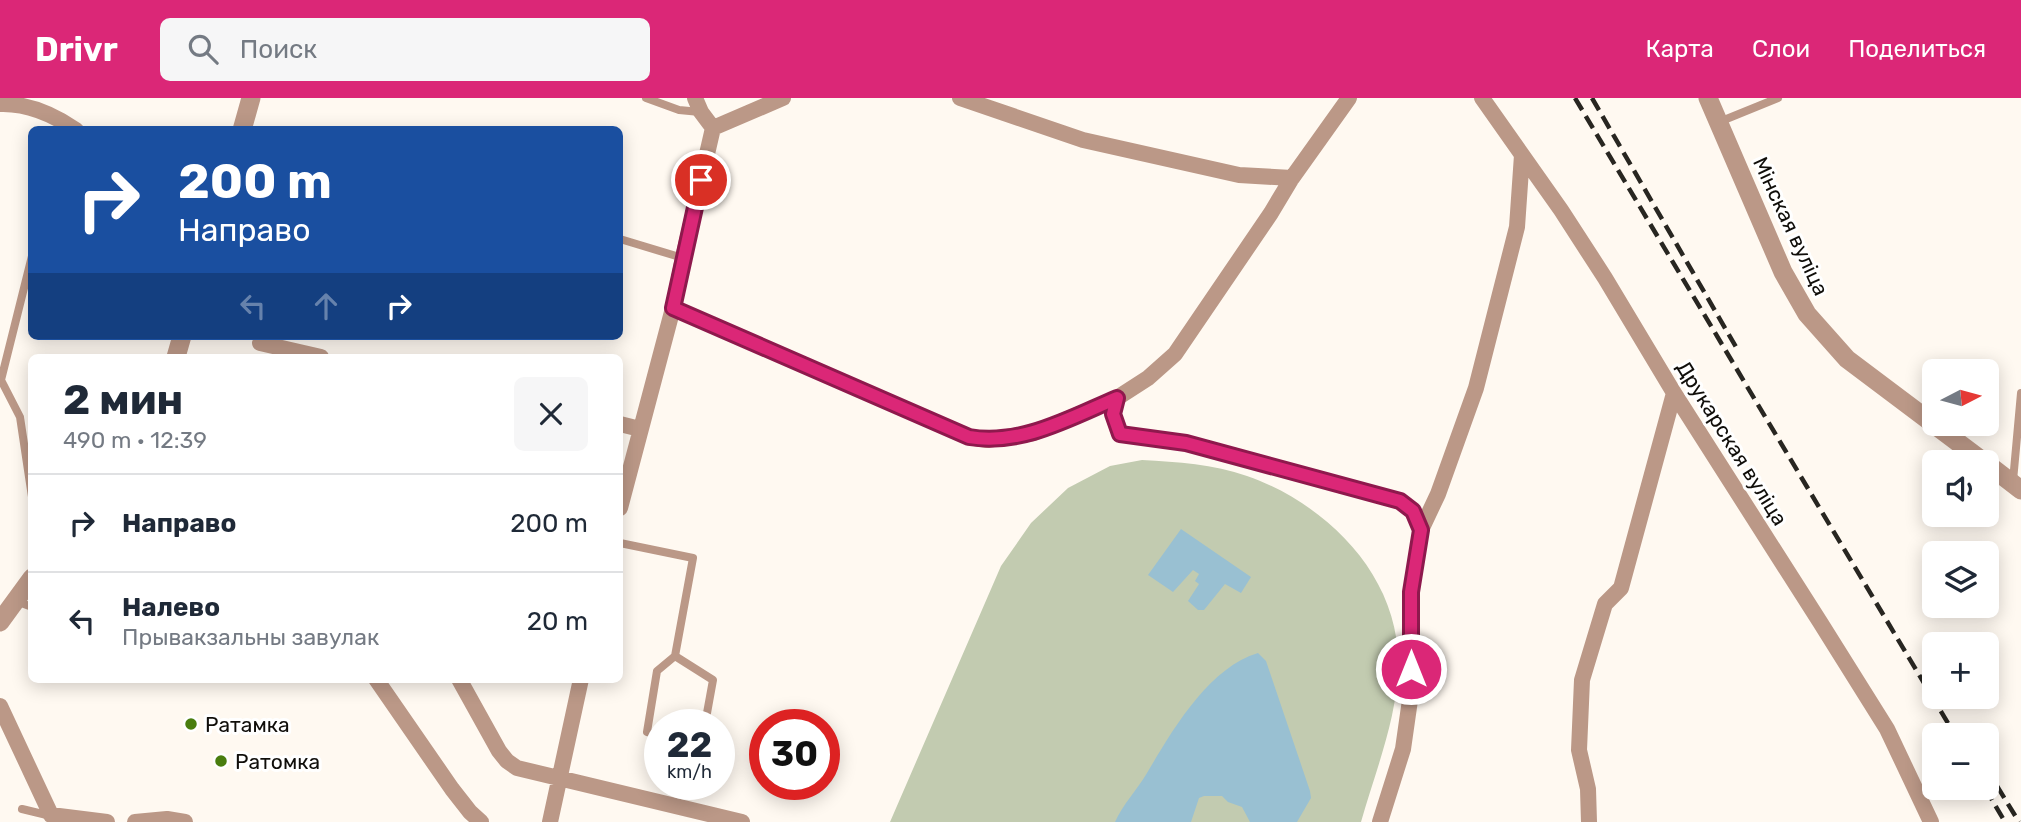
<!DOCTYPE html>
<html lang="ru">
<meta charset="utf-8">
<style>
:root{--surface:#fff;--page:#f6f6f7;--text:#1f2937;--muted:#747a83;--line:#e0e1e3;--accent:#db2777}
body{margin:0;font-family:Rubik,sans-serif;background:var(--page);color:var(--text);height:100vh;display:flex;flex-direction:column;font-size:26px;white-space:nowrap}
*{box-sizing:border-box;margin:0}
p{font-size:23px;color:var(--muted)}
.icon{flex:none;width:38px;height:38px;fill:none;stroke:currentColor;stroke-width:2;stroke-linecap:round;stroke-linejoin:round}
.map{position:relative;flex:1;overflow:hidden}
.details{position:absolute;left:28px;top:256px;width:595px;height:329px;display:flex;flex-direction:column;background:var(--surface);border-radius:10px;box-shadow:0 4px 18px #0003}
.details>*{flex:none}
.hud{position:absolute;left:28px;top:28px;width:595px;height:214px;border-radius:10px;box-shadow:0 4px 18px #0003;background:#1a4fa0;color:#fff;overflow:hidden}
.needle{width:46px;rotate:84deg}
.buttons{position:absolute;left:1922px;top:261px;display:grid;gap:14px}
.buttons a{display:grid;place-items:center;width:77px;height:77px;border-radius:10px;background:var(--surface);box-shadow:0 4px 18px #0003;font-size:35px}
.speed{position:absolute;left:644px;top:611px;display:flex;gap:14px;font-size:35px;font-weight:700;text-align:center}
.speed>*{display:grid;place-content:center;width:91px;height:91px;border-radius:50%;background:var(--surface);box-shadow:0 4px 18px #0003;line-height:1}
.speed small{font-size:18px;font-weight:400}
.speed .limit{border:10px solid #d22;background:#fff;color:#111}
.pin{position:absolute;display:grid;place-items:center;width:60px;height:60px;color:#fff;margin:-30px;border:4px solid #fff;border-radius:50%;box-shadow:0 2px 7px #0007}
.me{position:absolute;width:77px;margin:-38px;rotate:0deg;stroke-linejoin:round;filter:drop-shadow(0 0 5px #0008)}
.turn{display:flex;align-items:center;gap:24px;height:147px;padding:0 35px;font-size:32px}
.turn .icon{width:91px;height:91px;stroke-width:2.5}
.turn b{display:block;font-size:49px;line-height:60px}
.lanes{display:flex;align-items:center;height:66px;padding:0 35px;background:#0003;justify-content:center;gap:35px;direction:ltr}
.lanes .off{opacity:.35}
.round{display:grid;place-items:center;flex:none;width:74px;height:74px;border-radius:10px;background:var(--page)}
.summary{display:flex;align-items:center;justify-content:space-between;height:119px;padding:0 35px}
h1{font-size:42px;font-weight:700;line-height:52px}
ul{padding:0;list-style:none}
li{display:flex;align-items:center;gap:21px;height:98px;padding:0 35px;border-top:2px solid var(--line)}
li div{flex:1}
li b{display:block;font-size:26px}
li em{font-style:normal}
header{display:flex;align-items:center;gap:42px;box-sizing:border-box;height:98px;padding:0 35px;background:var(--accent);color:#fff}
header strong{font-size:33px}
nav{display:flex;gap:38px;margin-inline-start:auto;font-size:24px}
.search{width:490px;height:63px;background:var(--page);display:flex;align-items:center;gap:18px;box-sizing:border-box;padding:0 24px;border-radius:10px;color:var(--muted);font-size:26px}
.map>svg:first-child{display:block}
.green{fill:#c2cbb0}
.water{fill:#99c0d2}
.lines{fill:none;stroke-linecap:round;stroke-linejoin:round}
.service{stroke:#bb9887;stroke-width:8}
.minor{stroke:#bb9887;stroke-width:16}
.tertiary{stroke:#bb9887;stroke-width:19}
.rail{stroke:#282621;stroke-width:4.5;stroke-dasharray:14 7;stroke-linecap:butt}
.route-casing{stroke:#8e194d;stroke-width:18}
.route{stroke:#db2777;stroke-width:12}
.poi-dot{fill:#497d0e;stroke:#fff;stroke-width:2.5}
.labels{text-anchor:middle;dominant-baseline:central;stroke-width:6;stroke-linejoin:round;paint-order:stroke}
.street-label{font-size:21px;fill:#100e0a;stroke:#fff}
.poi-label{font-size:21px;fill:#100e0a;stroke:#fff;text-anchor:start}
</style>
<header>
<strong>Drivr</strong>
<div class="search"><svg class="icon" aria-label="search" viewBox="0 0 24 24"><circle cx="10" cy="10" r="6"/><path d="M15 15l6 6"/></svg>Поиск</div>
<nav><a>Карта</a><a>Слои</a><a>Поделиться</a></nav>
</header>
<div class="map">
<svg width="2021" height="724" viewBox="0 0 2021 724">
<rect width="100%" height="100%" fill="#fff9f1"/>
<path class="green" d="M1142,362C1178,364 1213,366 1247,378C1327,406 1401,479 1398,569C1397,622 1375,674 1361,724H890L1001,468L1031,425L1068,390L1110,368Z"/>
<path class="water" d="M1181,431L1251,479L1241,495L1225,486L1204,512H1198L1188,503L1199,486L1195,483L1199,476L1193,472L1173,494L1148,477Z
M1258,555L1266,563L1310,693L1311,700L1297,724H1250L1242,709L1228,704L1222,698H1204L1199,700L1191,724H1115C1123,706 1137,692 1147,675C1172,633 1208,570 1258,555Z"/>
<g class="lines">
<path class="service" d="M646,0L679,12L700,14
M1719,24L1778,0
M620,141L683,160
M32,158L1,282L20,319L32,399
M1117,302L1113,316L1120,336L1187,345L1400,403L1413,413L1420,429
M2013,383L2021,295
M620,445L693,460L675,558L657,573L647,634L660,637
M16,503L32,509
M675,558L713,582L705,626
M22,711L51,718"/>
<path class="minor" d="M960,0L1083,42L1239,77L1292,80L1349,0
M1482,0L1561,112L1605,180L1674,295L1820,524L1887,631L1931,724
M0,6C28,5 54,17 76,32
M713,30L783,0
M673,210L969,339L987,342L1034,335L1117,300L1148,280L1175,256L1271,115L1292,80
M260,245L321,259
M620,326L640,331
M620,410L673,210L683,160L713,30L701,14L695,0
M376,581L452,691L470,714L481,724
M459,581L499,653L507,663L517,670L742,724
M0,608L51,717L107,724
M135,724L167,721L185,724
M550,724L581,581
M1380,724L1403,651L1411,595V494L1421,432L1438,396L1476,290L1517,129L1522,57
M1589,724L1588,691L1579,652L1582,582L1605,506L1621,490L1674,295"/>
<path class="tertiary" d="M1708,0L1783,174L1807,216L1847,261L1984,364
M242,32L251,0
M176,259L182,238
M1986,365L2021,392
M0,524L32,480"/>
<path class="rail" d="M1575,0L1955,637
M1592,0L1736,249
M1986,670L2019,724
M1985,690L2005,724"/>
</g>
<g class="lines">
<defs>
<path id="route" d="M701,82L673,210L969,339C1021,348 1070,320 1117,300L1113,316L1120,336L1186,345L1400,403L1413,413L1421,432L1411,494V571"/>
</defs>
<use href="#route" class="route-casing"/>
<use href="#route" class="route"/>
</g>
<g class="poi-dot">
<circle cx="191" cy="626" r="7"/>
<circle cx="221" cy="663" r="7"/>
</g>
<g class="labels">
<g class="street-label">
<text transform="translate(1791 128) rotate(65)">Мінская вуліца</text>
<text transform="translate(1732 345) rotate(58)">Друкарская вуліца</text>
</g>
<g class="poi-label">
<text x="205" y="626">Ратамка</text>
<text x="235" y="663">Ратомка</text>
</g>
</g>
</svg>
<div class="buttons">
<a><svg class="needle" viewBox="-14 -14 28 28"><path d="M0-13l5 13h-10z" fill="#e53935"/><path d="M0 13l5-13h-10z" fill="#747a83"/></svg></a>
<a><svg class="icon" aria-label="sound" viewBox="0 0 24 24"><path d="M4 9h4l5-4v14l-5-4H4zM17 9q2 3 0 6"/></svg></a>
<a><svg class="icon" aria-label="layers" viewBox="0 0 24 24"><path d="M12 4l9 5-9 5-9-5zM3 14l9 5 9-5"/></svg></a>
<a>+</a>
<a>−</a>
</div>
<div class="speed"><div>22<small>km/h</small></div><div class="limit">30</div></div>
<div class="pin" style="left:701px;top:82px;background:#d93025"><svg class="icon" aria-label="arrive" viewBox="0 0 24 24"><path d="M6 21V4h12l-3 4 3 4H6"/></svg></div>
<svg class="me" style="left:1411px;top:571px" viewBox="-20 -20 40 40"><circle r="17" fill="#db2777" stroke="#fff" stroke-width="3"/><path d="M0-11L8 9 0 5-8 9z" fill="#fff"/></svg>
<div class="hud">
<div class="turn"><svg class="icon" aria-label="right" viewBox="0 0 24 24"><path d="M7 20v-9h11M14 6l5 5-5 5"/></svg><div><b>200 m</b>Направо</div></div>
<div class="lanes"><svg class="icon off" aria-label="left" viewBox="0 0 24 24"><path d="M17 20v-9H6M10 6l-5 5 5 5"/></svg><svg class="icon off" aria-label="ahead" viewBox="0 0 24 24"><path d="M12 20V5M6 11l6-6 6 6"/></svg><svg class="icon" aria-label="right" viewBox="0 0 24 24"><path d="M7 20v-9h11M14 6l5 5-5 5"/></svg></div>
</div>
<section class="details">
<div class="summary"><div><h1>2 мин</h1><p>490 m · 12:39</p></div><a class="round"><svg class="icon" aria-label="close" viewBox="0 0 24 24"><path d="M6 6l12 12M18 6L6 18"/></svg></a></div>
<ul>
<li><svg class="icon" aria-label="right" viewBox="0 0 24 24"><path d="M7 20v-9h11M14 6l5 5-5 5"/></svg><div><b>Направо</b></div><em>200 m</em></li>
<li><svg class="icon" aria-label="left" viewBox="0 0 24 24"><path d="M17 20v-9H6M10 6l-5 5 5 5"/></svg><div><b>Налево</b><p>Прывакзальны завулак</p></div><em>20 m</em></li>
</ul>
</section>
</div>
